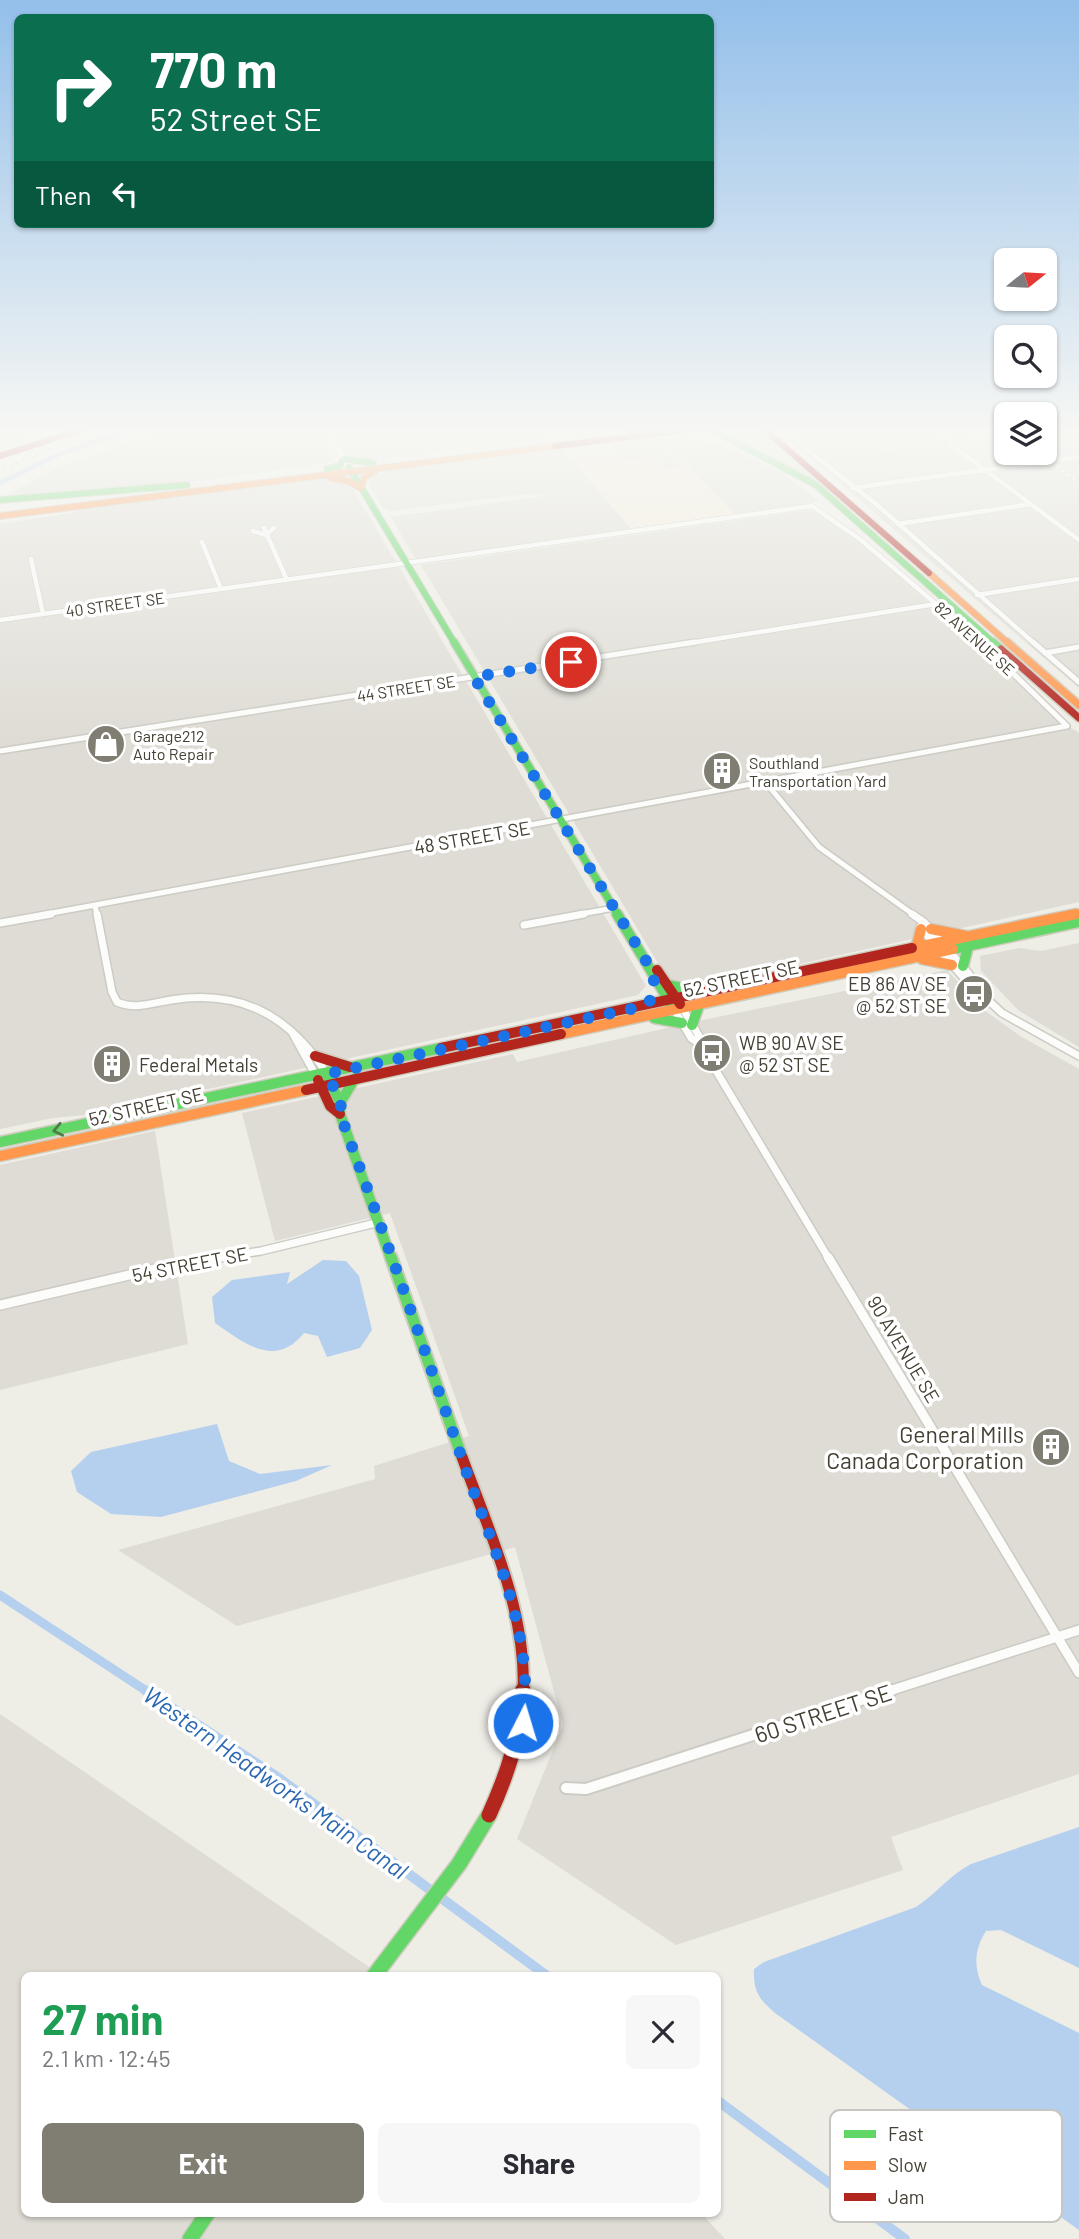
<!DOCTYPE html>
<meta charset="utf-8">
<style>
:root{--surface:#fff;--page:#f7f7f7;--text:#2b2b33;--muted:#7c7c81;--accent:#807d72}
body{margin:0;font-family:Barlow,sans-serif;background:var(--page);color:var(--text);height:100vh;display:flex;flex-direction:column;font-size:26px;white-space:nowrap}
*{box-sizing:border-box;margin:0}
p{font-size:23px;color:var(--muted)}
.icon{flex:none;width:38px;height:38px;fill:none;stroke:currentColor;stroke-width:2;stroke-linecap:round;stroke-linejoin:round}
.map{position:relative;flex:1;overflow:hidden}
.panel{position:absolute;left:21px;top:1972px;width:700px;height:245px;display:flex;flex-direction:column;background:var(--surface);border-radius:10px;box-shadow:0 2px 5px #0004}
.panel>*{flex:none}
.hud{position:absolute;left:14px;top:14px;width:700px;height:214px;border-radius:10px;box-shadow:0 2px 5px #0004;background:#0b6e4f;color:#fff;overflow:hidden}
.needle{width:46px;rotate:72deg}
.tools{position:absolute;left:994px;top:248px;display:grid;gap:14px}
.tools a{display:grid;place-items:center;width:63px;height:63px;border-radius:10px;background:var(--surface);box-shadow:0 2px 5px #0004;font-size:35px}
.pin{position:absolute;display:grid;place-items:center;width:60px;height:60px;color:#fff;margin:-30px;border:4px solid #fff;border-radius:50%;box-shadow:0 2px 7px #0007}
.me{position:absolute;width:77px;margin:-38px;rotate:5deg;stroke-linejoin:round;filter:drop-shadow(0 0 5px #0008)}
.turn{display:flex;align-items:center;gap:24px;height:147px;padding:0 21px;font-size:32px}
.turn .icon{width:91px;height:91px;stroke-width:2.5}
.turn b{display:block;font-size:49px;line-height:60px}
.then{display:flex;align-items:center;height:66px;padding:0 21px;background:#0003;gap:14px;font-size:26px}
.round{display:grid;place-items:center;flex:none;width:74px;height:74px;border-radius:10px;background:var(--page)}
.head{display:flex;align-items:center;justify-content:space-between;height:119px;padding:0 21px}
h1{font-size:42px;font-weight:700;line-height:52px;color:#1e9e55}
.cta{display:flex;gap:14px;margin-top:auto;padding:14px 21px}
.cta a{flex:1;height:80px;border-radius:10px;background:var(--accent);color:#fff;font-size:28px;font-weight:700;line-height:80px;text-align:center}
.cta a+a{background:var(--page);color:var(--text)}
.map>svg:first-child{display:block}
.commercial{fill:#f2ebd8}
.industrial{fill:#dedcd4}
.green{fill:#d7eac5}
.parking{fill:#dddcd6}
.water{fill:#b5d0ee}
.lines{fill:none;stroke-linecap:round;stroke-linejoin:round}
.canal-far2{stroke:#b5d0ee;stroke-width:4.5}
.canal-far1{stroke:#b5d0ee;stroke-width:9}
.canal{stroke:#b5d0ee;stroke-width:10}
.street-far4-casing{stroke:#cccbc4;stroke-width:6}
.street-far3-casing{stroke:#cccbc4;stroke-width:8}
.street-far2-casing{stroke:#cccbc4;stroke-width:10}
.street-far1-casing{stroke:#cccbc4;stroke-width:12}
.street-casing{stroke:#cccbc4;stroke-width:14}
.fast-far4-casing{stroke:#ceccbd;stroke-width:8}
.fast-far3-casing{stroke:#ceccbd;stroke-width:10}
.fast-far2-casing{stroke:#ceccbd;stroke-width:13}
.fast-far1-casing{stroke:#ceccbd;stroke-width:15}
.fast-casing{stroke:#ceccbd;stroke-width:18}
.slow-far2-casing{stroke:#ceccbd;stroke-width:8}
.slow-far1-casing{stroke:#ceccbd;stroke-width:10}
.slow-casing{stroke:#ceccbd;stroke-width:13}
.jam-far4-casing{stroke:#ceccbd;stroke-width:8}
.jam-far3-casing{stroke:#ceccbd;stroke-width:10}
.jam-far2-casing{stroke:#ceccbd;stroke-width:13}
.jam-far1-casing{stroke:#ceccbd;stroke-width:15}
.jam-casing{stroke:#ceccbd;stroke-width:18}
.street-far4{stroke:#fcfcfb;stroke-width:4.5}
.street-far3{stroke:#fcfcfb;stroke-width:5}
.street-far2{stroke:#fcfcfb;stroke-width:7}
.street-far1{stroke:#fcfcfb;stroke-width:9}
.street{stroke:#fcfcfb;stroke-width:10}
.fast-far4{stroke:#63d668;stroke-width:6}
.fast-far3{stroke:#63d668;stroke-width:7}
.fast-far2{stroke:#63d668;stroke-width:10}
.fast-far1{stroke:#63d668;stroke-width:11}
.fast{stroke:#63d668;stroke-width:15}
.slow-far2{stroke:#ff974d;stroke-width:6}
.slow-far1{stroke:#ff974d;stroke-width:7}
.slow{stroke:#ff974d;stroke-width:10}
.jam-far4{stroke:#b3261e;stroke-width:6}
.jam-far3{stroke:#b3261e;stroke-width:7}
.jam-far2{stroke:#b3261e;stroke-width:10}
.jam-far1{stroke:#b3261e;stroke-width:11}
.jam{stroke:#b3261e;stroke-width:15}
.rail-casing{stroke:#d8d8d7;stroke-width:3.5}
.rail{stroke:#fff;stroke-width:2;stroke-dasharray:3.5;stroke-linecap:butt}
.oneway{stroke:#507c48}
.route{stroke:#1a73e8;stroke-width:12;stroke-dasharray:0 21.6}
.labels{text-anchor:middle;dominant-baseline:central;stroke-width:7;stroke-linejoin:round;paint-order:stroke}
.far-street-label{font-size:16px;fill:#444033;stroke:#fff}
.far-poi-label{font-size:16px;fill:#444033;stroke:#fff;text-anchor:start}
.street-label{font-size:19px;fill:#444033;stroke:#fff}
.poi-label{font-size:19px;fill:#444033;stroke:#fff;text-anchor:start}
.near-poi-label{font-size:23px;fill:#444033;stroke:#fff;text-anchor:end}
.near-street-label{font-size:23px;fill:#444033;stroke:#fff}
.near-water-label{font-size:24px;font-style:italic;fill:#2b68b1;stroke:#fff}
.key{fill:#fff;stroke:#c7c6c2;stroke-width:2}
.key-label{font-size:19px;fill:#444033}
</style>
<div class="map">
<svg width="1079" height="2239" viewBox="0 0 1079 2239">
<rect width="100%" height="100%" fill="#eeede6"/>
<path class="commercial" d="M661,439L736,515L631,529L561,448Z"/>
<path class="industrial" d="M0,428H31L32,431L27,432L28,440L0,449Z
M169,428H631L365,461L352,459L335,434L326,436L333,460L327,463L147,488L6,495L59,467Z
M792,428H1006V453H1045V428H1079V688L792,442Z
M661,439H696L737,451L782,473L819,501L736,515Z
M561,448L631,529L419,559L415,558L391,517L545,496L542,494L516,495L391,511L383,508L368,483L375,475L387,471Z
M327,479L351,486L646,986L638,995L94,1114L53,1118L0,1129V524L69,513L95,506Z
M810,510L822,512L873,552L1056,718L1079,733V902L704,985L668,980L421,565Z
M1079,943V1047L1018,1010L981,971L980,956L1019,948L1041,951Z
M947,970L984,1010L1020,1036L1079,1069V1774L891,1837L903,1870L676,1945L517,1839L563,1725L515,1547L237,1626L118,1550L375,1479L374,1466L469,1436L390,1213L275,1241L242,1113L513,1054L517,1062L698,1021Z
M155,1131L188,1344L0,1390V1165Z
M0,1714L382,1976H24V2214H702L725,2239H0Z"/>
<path class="green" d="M714,428H756L824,486H821Z"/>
<path class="parking" d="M661,439L671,450L663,452L680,468L667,470L654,457L627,460L609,442Z
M535,498L538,502L403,520L401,517Z
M442,645L457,671L452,672L453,675L405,682L403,678L436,673L433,671L445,666L434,646Z"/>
<path class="water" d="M323,1260L346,1261L359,1276L372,1330L360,1348L327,1357L318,1336L304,1333C275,1369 244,1343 215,1323L212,1297L232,1280L290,1272L287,1284Z
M217,1424L229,1461L260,1474L332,1465L296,1481L161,1517L111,1514L77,1492L71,1471L91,1452Z
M1079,1827V1968L1001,1930L986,1931C975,1948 973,1966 982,1985L1079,2033V2230L775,2013C759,1999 753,1991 754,1969L764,1962L916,1907C936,1894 950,1875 971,1864Z"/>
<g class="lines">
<path class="canal-far2" d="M0,483L62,453L136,428"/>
<path class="canal-far1" d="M0,1595L148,1692"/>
<path class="canal" d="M145,1690L280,1779L547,1976
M718,2101L905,2239"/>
<defs>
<path id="street-far4" d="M36,428L40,443
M794,428L797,440L805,448L876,504L1035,644
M929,428L1079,540
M330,435L347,465
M852,488L1079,457
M898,524L1031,504
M264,528L287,580
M253,531L266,535
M266,535L274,528
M202,542L221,589
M31,559L43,614
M977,595L1079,579
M0,620L812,506L861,540L983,644
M684,644L936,604"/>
<path id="street-far3" d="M1033,642L1079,682
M1045,653L1079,647
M0,751L695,642
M767,784L819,847L914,915
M95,906L97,915
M41,915L1067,726L981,642
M575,915L614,908"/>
<path id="street-far2" d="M97,914L112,992L117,1002C135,1010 152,1003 171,1000C241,989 289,1015 327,1074
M912,914L925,923L969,974L972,982
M0,923L51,914
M524,925L584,914
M920,927L963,977L1002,1013L1079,1056
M683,1009L699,1036L700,1044L829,1259
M675,1011L691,1038L700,1044
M292,1032L316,1076
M209,1259L261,1251L380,1222"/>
<path id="street-far1" d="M828,1257L1079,1673
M0,1305L185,1262L221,1257
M886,1692L1079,1630"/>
<path id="street" d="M566,1788L586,1789L892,1690"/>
<path id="fast-far4" d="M709,428L816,485L995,644
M349,467L455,644
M327,469L339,466L344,459L373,463
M0,500L187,485"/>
<path id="fast-far3" d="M454,642L618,915
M993,642L1001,649"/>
<path id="fast-far2" d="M617,914L671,1004
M953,949L1079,922
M963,966L968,947
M668,985L700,992
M654,1018L682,1023
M692,1025L699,1005
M328,1077L340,1103V1114L391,1259
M340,1103L355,1078
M0,1142L441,1048"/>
<path id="fast-far1" d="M391,1257L462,1457"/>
<path id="fast" d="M374,1976L459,1864L489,1815
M190,2239L207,2214"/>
<path id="slow-far2" d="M331,478L348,481L361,488L364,478L376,470
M0,516L555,446
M929,573L1009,644"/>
<path id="slow-far1" d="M1007,642L1079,705
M1068,915L1079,913"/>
<path id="slow" d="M931,929L966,936
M912,948L1076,914
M916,949L921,929
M922,959L952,965
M561,1034L953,949
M0,1156L306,1090"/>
<path id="jam-far4" d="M763,428L929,573
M630,432L654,428
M555,446L699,428
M0,456L86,428"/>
<path id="jam-far3" d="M1001,649L1079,718"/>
<path id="jam-far2" d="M657,970L680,1004
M441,1048L912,948
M315,1056L350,1067
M318,1080L330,1106L340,1114
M306,1090L561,1034"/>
<path id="jam-far1" d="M462,1457C489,1531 527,1612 523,1692"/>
<path id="jam" d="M489,1815C508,1773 520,1736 523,1690"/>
</defs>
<use href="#street-far4" class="street-far4-casing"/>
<use href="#street-far3" class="street-far3-casing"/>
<use href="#street-far2" class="street-far2-casing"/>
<use href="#street-far1" class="street-far1-casing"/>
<use href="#street" class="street-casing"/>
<use href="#fast-far4" class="fast-far4-casing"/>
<use href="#fast-far3" class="fast-far3-casing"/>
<use href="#fast-far2" class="fast-far2-casing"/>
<use href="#fast-far1" class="fast-far1-casing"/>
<use href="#fast" class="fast-casing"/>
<use href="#slow-far2" class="slow-far2-casing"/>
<use href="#slow-far1" class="slow-far1-casing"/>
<use href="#slow" class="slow-casing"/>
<use href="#jam-far4" class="jam-far4-casing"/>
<use href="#jam-far3" class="jam-far3-casing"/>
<use href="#jam-far2" class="jam-far2-casing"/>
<use href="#jam-far1" class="jam-far1-casing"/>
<use href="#jam" class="jam-casing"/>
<use href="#street-far4" class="street-far4"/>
<use href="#street-far3" class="street-far3"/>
<use href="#street-far2" class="street-far2"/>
<use href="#street-far1" class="street-far1"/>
<use href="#street" class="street"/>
<use href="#fast-far4" class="fast-far4"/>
<use href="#fast-far3" class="fast-far3"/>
<use href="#fast-far2" class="fast-far2"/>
<use href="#fast-far1" class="fast-far1"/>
<use href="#fast" class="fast"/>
<use href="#slow-far2" class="slow-far2"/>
<use href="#slow-far1" class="slow-far1"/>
<use href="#slow" class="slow"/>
<use href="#jam-far4" class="jam-far4"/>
<use href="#jam-far3" class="jam-far3"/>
<use href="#jam-far2" class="jam-far2"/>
<use href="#jam-far1" class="jam-far1"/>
<use href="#jam" class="jam"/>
<defs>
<path id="rail" d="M272,428L283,447
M407,428L415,439
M1045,434L1061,428
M878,451L1006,434
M1039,453L1079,483
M0,471L48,449L112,428"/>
</defs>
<use href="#rail" class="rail-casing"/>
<use href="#rail" class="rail"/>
</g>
<defs><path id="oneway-chevron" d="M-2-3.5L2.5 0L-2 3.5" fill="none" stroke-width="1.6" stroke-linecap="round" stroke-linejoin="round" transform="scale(1.75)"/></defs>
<use class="oneway" href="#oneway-chevron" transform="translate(58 1130) rotate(168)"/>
<linearGradient id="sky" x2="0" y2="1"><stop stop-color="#93bfea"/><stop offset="0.58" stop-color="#f7f7f4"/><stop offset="1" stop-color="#f7f7f4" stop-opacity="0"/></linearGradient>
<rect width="1079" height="741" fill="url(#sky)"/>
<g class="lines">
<path class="route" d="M523,1723C536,1633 489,1540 461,1456C422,1342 382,1227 340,1114L341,1103L327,1074L645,1006C661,991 654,981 648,964L474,677L571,662"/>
</g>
<defs>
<symbol id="shop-disc" viewBox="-11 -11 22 22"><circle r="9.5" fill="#807d72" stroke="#fff"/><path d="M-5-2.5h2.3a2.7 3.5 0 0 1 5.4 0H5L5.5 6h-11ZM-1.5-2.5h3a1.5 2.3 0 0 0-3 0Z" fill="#fff"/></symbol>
<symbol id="building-disc" viewBox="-11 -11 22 22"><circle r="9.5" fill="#807d72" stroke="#fff"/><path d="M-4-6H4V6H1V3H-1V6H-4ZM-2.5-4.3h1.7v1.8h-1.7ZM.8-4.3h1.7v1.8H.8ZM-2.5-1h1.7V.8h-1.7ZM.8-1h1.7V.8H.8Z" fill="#fff"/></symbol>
<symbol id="bus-disc" viewBox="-11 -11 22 22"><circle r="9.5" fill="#807d72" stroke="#fff"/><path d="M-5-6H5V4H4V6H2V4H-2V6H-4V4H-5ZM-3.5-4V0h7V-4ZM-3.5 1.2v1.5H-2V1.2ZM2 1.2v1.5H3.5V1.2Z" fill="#fff"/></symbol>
</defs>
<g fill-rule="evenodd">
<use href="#shop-disc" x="84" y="722" width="44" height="44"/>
<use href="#building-disc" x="700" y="749" width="44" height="44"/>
<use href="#bus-disc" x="952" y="972" width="44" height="44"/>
<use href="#bus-disc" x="690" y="1031" width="44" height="44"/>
<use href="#building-disc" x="90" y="1042" width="44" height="44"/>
<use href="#building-disc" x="1029" y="1425" width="44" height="44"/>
</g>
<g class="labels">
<g class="far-street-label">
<text transform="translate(115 604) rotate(-8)">40 STREET SE</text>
<text transform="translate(975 638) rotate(42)">82 AVENUE SE</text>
<text transform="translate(406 688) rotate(-9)">44 STREET SE</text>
</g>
<g class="far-poi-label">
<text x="133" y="735">Garage212<tspan x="133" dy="18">Auto Repair</tspan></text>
<text x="749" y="762">Southland<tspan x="749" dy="18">Transportation Yard</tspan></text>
</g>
<g class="street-label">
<text transform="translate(472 837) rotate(-10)">48 STREET SE</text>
<text transform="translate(741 978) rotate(-12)">52 STREET SE</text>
<text transform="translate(146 1106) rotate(-13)">52 STREET SE</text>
<text transform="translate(190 1264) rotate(-11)">54 STREET SE</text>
<text transform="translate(904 1349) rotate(59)">90 AVENUE SE</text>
</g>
<g class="poi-label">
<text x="947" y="983" text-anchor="end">EB 86 AV SE<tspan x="947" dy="22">@ 52 ST SE</tspan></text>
<text x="739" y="1042">WB 90 AV SE<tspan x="739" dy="22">@ 52 ST SE</tspan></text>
<text x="139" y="1064">Federal Metals</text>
</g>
<g class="near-poi-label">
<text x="1024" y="1434">General Mills<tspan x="1024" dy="26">Canada Corporation</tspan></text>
</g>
<g class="near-street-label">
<text transform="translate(823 1713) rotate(-18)">60 STREET SE</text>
</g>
<g class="near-water-label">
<text transform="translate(276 1782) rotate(35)">Western Headworks Main Canal</text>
</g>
</g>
<rect x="830" y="2110" width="232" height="112" rx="10" class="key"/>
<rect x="844" y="2130" width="32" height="8" fill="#63d668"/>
<rect x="844" y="2161" width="32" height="9" fill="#ff974d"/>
<rect x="844" y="2193" width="32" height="8" fill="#b3261e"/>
<g class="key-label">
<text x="888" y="2141">Fast</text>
<text x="888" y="2172">Slow</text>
<text x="888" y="2204">Jam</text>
</g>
</svg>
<div class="tools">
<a><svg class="needle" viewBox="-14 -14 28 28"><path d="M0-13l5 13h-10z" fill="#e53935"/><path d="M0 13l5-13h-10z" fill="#7c7c81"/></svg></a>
<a><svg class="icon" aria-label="search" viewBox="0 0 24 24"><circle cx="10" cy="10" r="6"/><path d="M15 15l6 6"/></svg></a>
<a><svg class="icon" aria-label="layers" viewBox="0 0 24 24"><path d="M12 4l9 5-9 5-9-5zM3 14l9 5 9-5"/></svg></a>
</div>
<div class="pin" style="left:571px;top:662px;background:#d93025"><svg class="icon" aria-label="arrive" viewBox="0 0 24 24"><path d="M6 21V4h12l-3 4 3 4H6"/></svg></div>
<svg class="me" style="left:523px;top:1723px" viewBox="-20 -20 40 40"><circle r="17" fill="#1a73e8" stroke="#fff" stroke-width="3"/><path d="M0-11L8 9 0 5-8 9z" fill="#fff"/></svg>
<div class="hud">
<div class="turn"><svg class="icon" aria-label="right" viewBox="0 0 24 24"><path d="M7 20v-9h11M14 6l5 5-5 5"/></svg><div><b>770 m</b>52 Street SE</div></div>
<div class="then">Then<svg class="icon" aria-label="left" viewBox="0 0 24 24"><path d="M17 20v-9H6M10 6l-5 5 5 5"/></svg></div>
</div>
<section class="panel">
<div class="head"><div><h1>27 min</h1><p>2.1 km · 12:45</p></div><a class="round"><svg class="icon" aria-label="close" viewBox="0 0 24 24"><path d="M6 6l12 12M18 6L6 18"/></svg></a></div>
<div class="cta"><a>Exit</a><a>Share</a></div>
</section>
</div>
